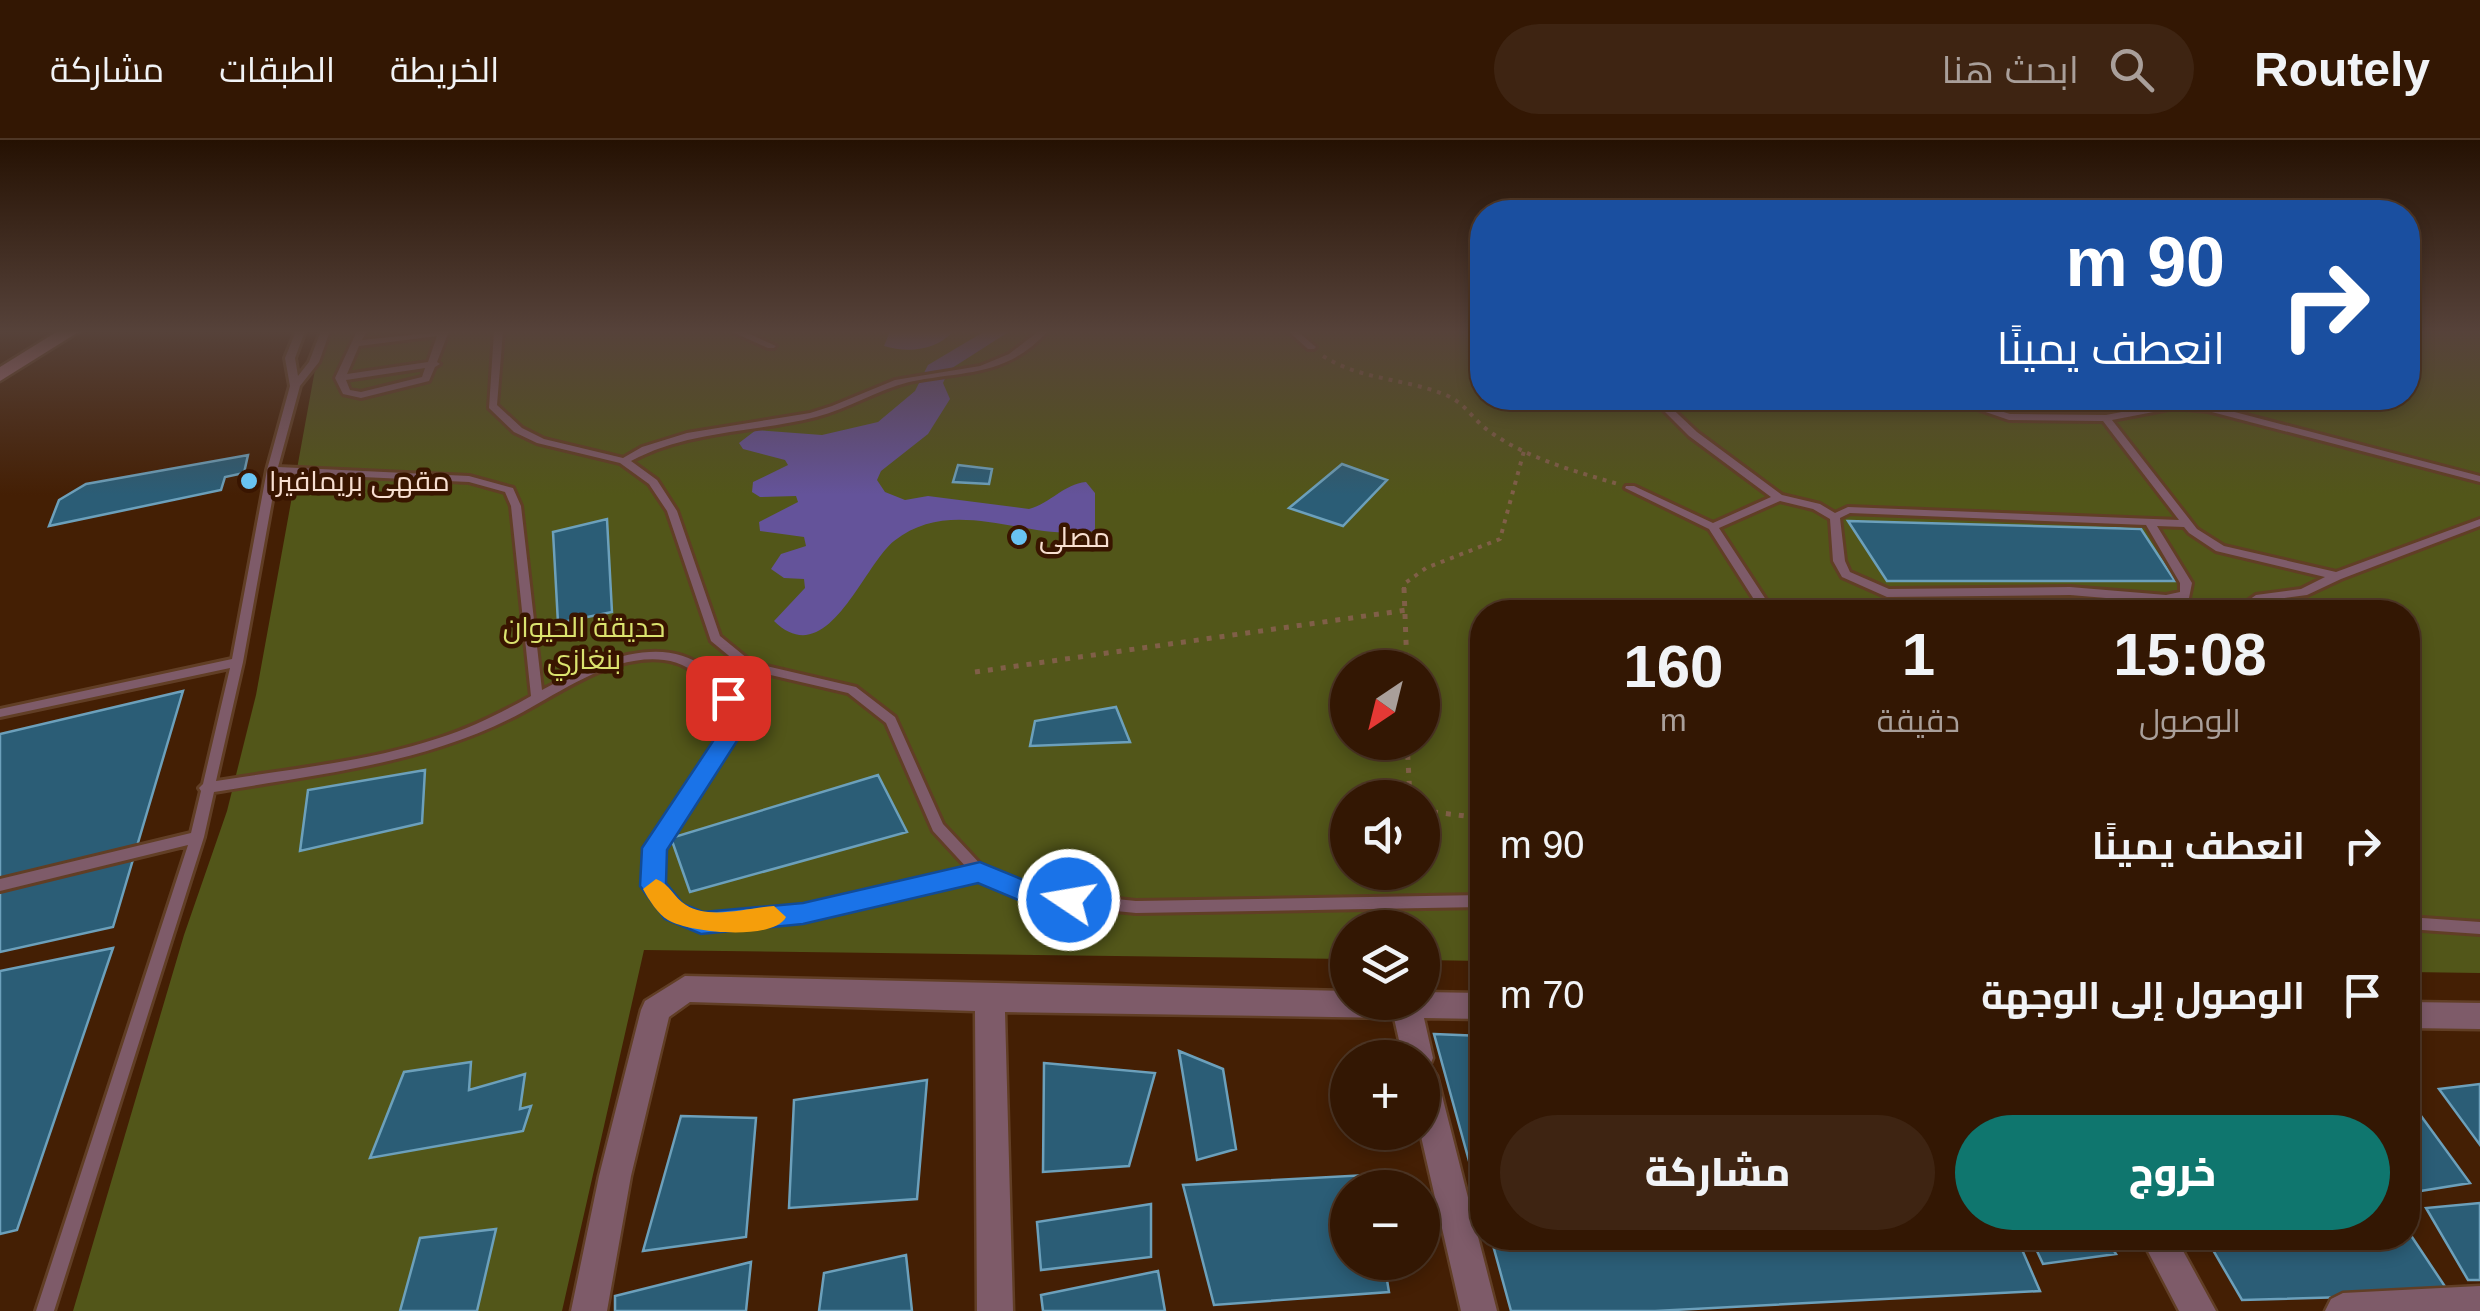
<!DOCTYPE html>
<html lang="ar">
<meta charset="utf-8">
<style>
:root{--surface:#331703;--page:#3e2412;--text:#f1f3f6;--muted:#a99f9a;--line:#4e3625;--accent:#0f766e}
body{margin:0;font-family:Helvetica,Cairo,sans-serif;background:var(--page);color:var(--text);direction:rtl;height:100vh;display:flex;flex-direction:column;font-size:38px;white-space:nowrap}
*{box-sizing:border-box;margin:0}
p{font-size:32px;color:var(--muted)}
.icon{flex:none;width:55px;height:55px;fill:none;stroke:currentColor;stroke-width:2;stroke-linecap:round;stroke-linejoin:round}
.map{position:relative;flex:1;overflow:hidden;direction:ltr}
.drawer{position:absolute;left:1470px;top:460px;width:950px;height:650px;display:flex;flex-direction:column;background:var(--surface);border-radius:40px;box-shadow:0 5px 15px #0003,0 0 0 2px var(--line);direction:rtl}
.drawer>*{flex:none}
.hud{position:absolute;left:1470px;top:60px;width:950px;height:210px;border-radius:40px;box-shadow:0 5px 15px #0003,0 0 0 2px var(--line);direction:rtl;background:#1a4fa0;color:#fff;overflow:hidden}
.needle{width:65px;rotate:215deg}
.tools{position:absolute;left:1330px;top:510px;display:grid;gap:20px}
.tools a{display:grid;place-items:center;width:110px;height:110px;border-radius:50%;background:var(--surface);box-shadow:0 5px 15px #0003,0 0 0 2px var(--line);font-size:50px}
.pin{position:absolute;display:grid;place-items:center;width:85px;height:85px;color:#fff;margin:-42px;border-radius:20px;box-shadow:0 5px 15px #0006}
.me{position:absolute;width:110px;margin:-55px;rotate:282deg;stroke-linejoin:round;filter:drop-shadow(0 0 8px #0008)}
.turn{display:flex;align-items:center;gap:35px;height:210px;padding:0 30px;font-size:45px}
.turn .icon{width:130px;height:130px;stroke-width:2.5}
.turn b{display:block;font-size:70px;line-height:85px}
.eta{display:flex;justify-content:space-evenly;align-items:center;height:170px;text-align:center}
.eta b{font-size:60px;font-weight:800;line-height:70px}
.button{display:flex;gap:20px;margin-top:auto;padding:20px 30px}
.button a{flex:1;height:115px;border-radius:60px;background:var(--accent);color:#fff;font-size:40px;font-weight:800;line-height:115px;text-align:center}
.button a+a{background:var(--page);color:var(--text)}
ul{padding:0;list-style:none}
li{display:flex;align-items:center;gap:30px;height:150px;padding:0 30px}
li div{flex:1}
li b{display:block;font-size:38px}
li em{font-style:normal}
header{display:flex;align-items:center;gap:60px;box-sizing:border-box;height:140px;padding:0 50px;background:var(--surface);border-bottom:2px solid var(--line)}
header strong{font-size:48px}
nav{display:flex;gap:55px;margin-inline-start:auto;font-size:35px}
.search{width:700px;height:90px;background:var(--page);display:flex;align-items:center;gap:25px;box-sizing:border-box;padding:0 35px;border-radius:55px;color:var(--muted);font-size:38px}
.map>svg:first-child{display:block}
.green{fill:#525619;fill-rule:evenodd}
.water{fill:#64539a}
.building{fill:#2b5d76;stroke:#6ca0bb;stroke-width:2.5}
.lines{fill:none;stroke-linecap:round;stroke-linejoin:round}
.lane-casing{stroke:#613e25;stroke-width:6}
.street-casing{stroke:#613e25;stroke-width:5}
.secondary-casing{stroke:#613e25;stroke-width:5}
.path-far1{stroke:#805f48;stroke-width:4;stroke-dasharray:4 6;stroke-linecap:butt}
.path{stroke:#805f48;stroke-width:5;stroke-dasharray:5 8;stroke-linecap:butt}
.lane{fill:#7e5b69;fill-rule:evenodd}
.street{fill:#7e5b69;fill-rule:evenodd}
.secondary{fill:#ac758c;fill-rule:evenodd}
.route{fill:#1a73e8;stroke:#114b97;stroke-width:2.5}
.slow{fill:#f59e0b}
.poi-dot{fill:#69c3f1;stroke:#391500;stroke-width:4}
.labels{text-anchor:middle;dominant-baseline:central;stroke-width:9;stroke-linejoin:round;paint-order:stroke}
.poi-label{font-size:28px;fill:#f8dfd1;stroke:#391500;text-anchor:start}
.park-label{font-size:28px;fill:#dbe36e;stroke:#391500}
</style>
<header>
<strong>Routely</strong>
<div class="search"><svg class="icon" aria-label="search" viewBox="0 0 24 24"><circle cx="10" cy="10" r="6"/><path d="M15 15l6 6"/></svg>ابحث هنا</div>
<nav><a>الخريطة</a><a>الطبقات</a><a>مشاركة</a></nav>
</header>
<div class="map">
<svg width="2480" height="1171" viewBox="0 0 2480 1171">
<rect width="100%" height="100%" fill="#441f04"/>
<path class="green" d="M322,191H1482V258H2408V191H2480V833L2408,832V472H1482V821L1423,820L1422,788H1348L1347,819L644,810L562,1171H73L184,795L227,671L256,555ZM1348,528H1422V602H1348ZM1348,658H1422V732H1348Z"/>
<path class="water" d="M890,191H953C937,211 907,213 884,206Z
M985,191H1010L949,230L943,243L950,259L928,294L881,331L877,340L885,352L905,360L928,356L1029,369C1051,363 1064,344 1086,342L1095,353V391C1027,403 955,353 894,401C862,427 827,533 774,481L805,448L804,439L784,438L771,429L781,414L806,406L804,397L760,391L759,382L798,362L796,356L760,357L752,352L753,342L788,325L785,320L743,309L739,303L756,290L822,295L878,282L915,251L928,225Z"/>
<path class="building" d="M248,315L244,333L225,337L221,350L49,386L59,360L86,344Z
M1342,324L1387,340L1343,386L1289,368Z
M958,325L992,329L989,344L953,342Z
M607,379L612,472L558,483L553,392Z
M1848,381L2141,389L2175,441H1887Z
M183,551L113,787L0,812V594Z
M1116,567L1130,602L1030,606L1035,581Z
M425,630L422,683L300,711L308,650Z
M878,635L907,692L690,752L671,698Z
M113,808L17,1090L0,1094V831Z
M1434,894L1482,896V1068Z
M1179,911L1223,929L1236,1009L1197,1020Z
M471,922L469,950L525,934L520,969L531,966L523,991L370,1018L404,932Z
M1044,923L1155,933L1129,1026L1043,1032Z
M927,940L917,1059L789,1068L794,960Z
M2480,944V1005L2439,949Z
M2408,958L2470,1043L2408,1053Z
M681,976L756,978L746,1097L643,1111Z
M1367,1035L1369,1048H1348V1122H1384L1389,1152L1214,1165L1183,1045Z
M2480,1063V1140H2468L2426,1068Z
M1151,1064V1117L1041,1130L1037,1082Z
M496,1089L477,1171H400L420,1098Z
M2408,1091L2450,1154L2242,1160L2206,1098H2408Z
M1491,1098H2017L2040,1151L1655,1171H1511Z
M2031,1098H2106L2116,1114L2043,1124Z
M906,1115L912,1171H819L824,1133Z
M751,1122L746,1171H615V1156Z
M1158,1131L1165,1171H1043L1041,1155Z"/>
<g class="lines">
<defs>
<path id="lane" d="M296,191H305L295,218L298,236L309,222L321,191H330L319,222L300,246L278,327L469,336L513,348L521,366L542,550C619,509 707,477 741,587L661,710L660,744L679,767L702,777L803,768L968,729L933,691L886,583L848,553L745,529L711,501L667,371L649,344L620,323L537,303L514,292L489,268L494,191H503L497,265L522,288L544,299L623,318L642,307L687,293L810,273L832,266L895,240L980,226L1009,214L1039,191H1048C1005,238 965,230 909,242C877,250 848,269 816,277C753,293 689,290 631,321L657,340L677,371L720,496L753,523L856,547L895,577L943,684L984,728L1037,751L1136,761L1482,755V767L1136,773L1035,763L978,738L803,780L701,789L669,775L648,750L646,746L647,709L729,587C719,556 699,524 664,520C614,514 564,550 523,572C427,624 319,634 214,652L204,697L54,1171H36L188,705L0,751V739L191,693L201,651L199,648L203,644L230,528L0,577V569L232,519L267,330L290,246L285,218ZM277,333L469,342L505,352L511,366L531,556C501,573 471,588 439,598C367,622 290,629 216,641L243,522Z
M357,191H367L362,200L449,191L437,222L440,224L435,227L429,241L361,258L343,254L335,238ZM437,196L428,222L347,234L359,206ZM425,228L422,237L361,252L350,250L346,240Z
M730,191H743L776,206L774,208H768Z
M1288,191H1297L1316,207L1314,209H1308Z
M1651,258H1661L1697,292L1782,355L1820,364L1835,373L1848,367L2179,380L2103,281L2009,280L1945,258H1958L2010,274L2106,275L2174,262L2208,265L2480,336V342L2208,271L2174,268L2112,280L2197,389L2224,406L2336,432L2480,379V386L2341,439L2307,455L2263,461L2247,472H2235L2236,469L2256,455L2301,449L2325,437L2216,411L2189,393L2184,387L2157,386L2192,443L2189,458L2166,463L2070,455L1887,457L1842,437L1833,421L1830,379L1813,369L1780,361L1719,388L1774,472H1762L1709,389L1625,348L1626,346H1634L1713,383L1771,357L1689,296ZM1850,373L2146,385L2180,443V452L2166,455L2070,447L1889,449L1850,432L1845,421L1840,378Z
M2408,777L2480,782V794L2408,789Z"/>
<path id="street" d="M685,836L1348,851V862H1422V852L1482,853V879L1424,878L1433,918L1430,925L1437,936L1497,1171H1461L1420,992L1422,918H1403L1394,878L1005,872L1013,1171H977L975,871L690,862L669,877L631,1036L607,1171H571L599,1036L641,870L645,861Z
M2408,862L2480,863V889L2408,888Z
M2141,1098H2176L2216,1171H2179Z
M2480,1146V1171H2325L2331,1159L2343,1153Z"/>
<path id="secondary" d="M58,191H80L0,241V227Z"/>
</defs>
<use href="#lane" class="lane-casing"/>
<use href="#street" class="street-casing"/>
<use href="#secondary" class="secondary-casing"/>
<path class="path-far1" d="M1323,216C1362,241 1407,238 1448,256C1467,265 1473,280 1489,291C1526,318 1574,331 1618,344
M1404,451V444L1426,428L1500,399L1524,311"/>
<path class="path" d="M1404,448L1407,528
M975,532L1407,470
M1407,602L1410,658
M1422,665L1433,672L1482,678"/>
<use href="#lane" class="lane"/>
<use href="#street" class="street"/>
<use href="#secondary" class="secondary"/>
</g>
<linearGradient id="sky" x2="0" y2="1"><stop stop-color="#251102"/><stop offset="0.54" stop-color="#56423a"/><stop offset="1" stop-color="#56423a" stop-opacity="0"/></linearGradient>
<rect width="2480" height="355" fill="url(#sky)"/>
<path class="route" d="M728,550L739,558L746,587L667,710L666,743L683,764L703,772L803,763L980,722L1038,746L1078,753L1082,760L1078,767H1035L978,743L803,784L701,794L665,779L640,746L642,708L723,586L717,558Z"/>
<path class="slow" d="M656,739C670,744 674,758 686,765C709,780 747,768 774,766L786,777C774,801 689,793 668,780C658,774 649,760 643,749Z"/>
<g class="poi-dot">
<circle cx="249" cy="341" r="10"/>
<circle cx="1019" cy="397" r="10"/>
</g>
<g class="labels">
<g class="poi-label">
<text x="269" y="341">مقهى بريمافيرا</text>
<text x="1039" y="397">مصلى</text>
</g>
<g class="park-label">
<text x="584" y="487">حديقة الحيوان<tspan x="584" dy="32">بنغازي</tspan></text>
</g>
</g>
</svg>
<div class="tools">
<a><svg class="needle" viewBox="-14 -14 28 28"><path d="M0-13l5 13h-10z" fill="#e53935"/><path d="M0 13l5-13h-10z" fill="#a99f9a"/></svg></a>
<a><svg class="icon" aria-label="sound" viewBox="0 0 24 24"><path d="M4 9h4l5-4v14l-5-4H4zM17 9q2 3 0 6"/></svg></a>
<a><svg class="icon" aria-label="layers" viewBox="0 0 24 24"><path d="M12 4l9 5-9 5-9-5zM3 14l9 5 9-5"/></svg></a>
<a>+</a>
<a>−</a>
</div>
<div class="pin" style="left:728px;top:558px;background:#d93025"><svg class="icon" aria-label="arrive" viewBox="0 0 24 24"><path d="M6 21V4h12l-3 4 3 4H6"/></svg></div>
<svg class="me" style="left:1069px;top:760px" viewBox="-20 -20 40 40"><circle r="17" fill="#1a73e8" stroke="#fff" stroke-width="3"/><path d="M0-11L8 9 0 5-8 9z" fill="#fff"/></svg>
<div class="hud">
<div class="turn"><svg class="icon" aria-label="right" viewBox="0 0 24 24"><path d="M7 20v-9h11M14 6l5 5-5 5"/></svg><div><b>90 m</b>انعطف يمينًا</div></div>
</div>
<section class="drawer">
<div class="eta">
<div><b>15:08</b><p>الوصول</p></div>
<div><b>1</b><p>دقيقة</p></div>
<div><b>160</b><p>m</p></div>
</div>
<ul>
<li><svg class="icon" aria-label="right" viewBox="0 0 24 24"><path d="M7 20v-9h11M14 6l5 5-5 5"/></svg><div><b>انعطف يمينًا</b></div><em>90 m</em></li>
<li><svg class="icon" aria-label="arrive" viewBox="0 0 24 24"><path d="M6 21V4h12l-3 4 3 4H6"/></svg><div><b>الوصول إلى الوجهة</b></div><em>70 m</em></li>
</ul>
<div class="button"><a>خروج</a><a>مشاركة</a></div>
</section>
</div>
